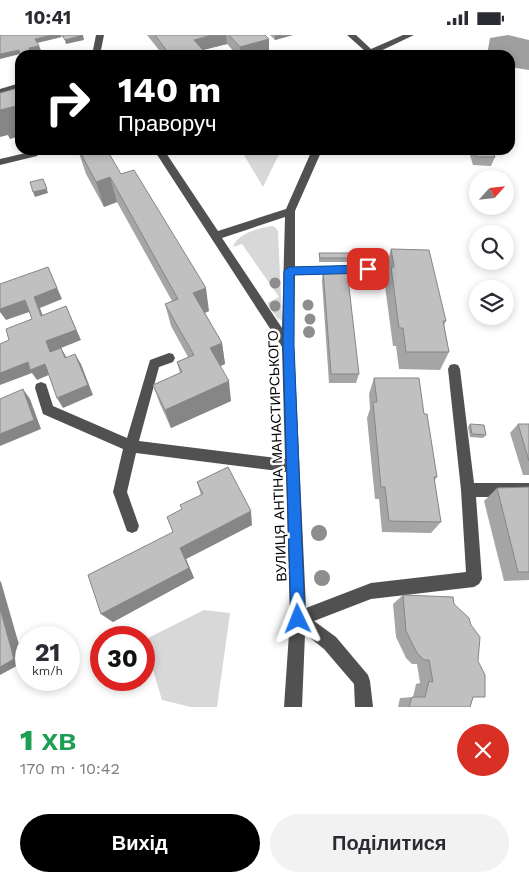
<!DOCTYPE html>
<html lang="uk">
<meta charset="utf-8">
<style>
:root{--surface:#fff;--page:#f2f2f3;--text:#2b2b33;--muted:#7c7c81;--accent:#000}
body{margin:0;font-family:"Work Sans",sans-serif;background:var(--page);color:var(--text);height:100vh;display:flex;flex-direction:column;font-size:19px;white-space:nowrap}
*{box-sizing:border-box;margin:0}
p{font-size:16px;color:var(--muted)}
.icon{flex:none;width:28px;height:28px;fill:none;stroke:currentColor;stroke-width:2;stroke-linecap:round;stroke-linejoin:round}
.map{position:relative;height:672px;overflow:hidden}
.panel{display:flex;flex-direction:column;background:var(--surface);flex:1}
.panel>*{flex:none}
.banner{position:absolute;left:15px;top:15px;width:500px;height:105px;border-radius:15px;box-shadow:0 2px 8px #0003;background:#000;color:#fff;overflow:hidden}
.needle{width:32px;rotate:63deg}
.controls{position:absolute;left:469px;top:135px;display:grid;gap:10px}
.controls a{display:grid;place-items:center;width:45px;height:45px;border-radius:50%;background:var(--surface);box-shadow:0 2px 8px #0003;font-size:25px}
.speed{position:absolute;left:15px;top:591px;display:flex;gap:10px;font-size:25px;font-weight:700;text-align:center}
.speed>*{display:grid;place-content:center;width:65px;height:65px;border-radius:50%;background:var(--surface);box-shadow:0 2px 8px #0003;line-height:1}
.speed small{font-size:12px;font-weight:400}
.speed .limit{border:8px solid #d22;background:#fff;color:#111}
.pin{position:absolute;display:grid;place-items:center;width:42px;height:42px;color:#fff;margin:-21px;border-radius:10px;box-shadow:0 2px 8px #0006}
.me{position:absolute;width:55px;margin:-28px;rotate:358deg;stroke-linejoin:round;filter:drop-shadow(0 0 4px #0008)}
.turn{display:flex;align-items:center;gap:18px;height:105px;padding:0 20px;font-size:22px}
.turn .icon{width:65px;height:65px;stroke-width:2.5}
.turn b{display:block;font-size:35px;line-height:42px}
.round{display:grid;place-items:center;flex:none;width:52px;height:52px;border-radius:26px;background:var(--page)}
.overview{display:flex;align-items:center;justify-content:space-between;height:85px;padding:0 20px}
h1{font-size:30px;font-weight:800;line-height:38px;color:#1e9e55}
.primary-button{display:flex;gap:10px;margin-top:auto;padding:10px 20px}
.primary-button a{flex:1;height:58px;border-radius:30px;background:var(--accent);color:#fff;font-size:20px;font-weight:800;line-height:58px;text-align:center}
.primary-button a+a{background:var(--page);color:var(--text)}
.status{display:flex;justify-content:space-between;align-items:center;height:35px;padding:0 25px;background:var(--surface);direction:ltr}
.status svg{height:14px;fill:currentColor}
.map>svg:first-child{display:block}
.green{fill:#d8d8d8}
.water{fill:#9f9f9f}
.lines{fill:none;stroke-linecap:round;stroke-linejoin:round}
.minor{fill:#515151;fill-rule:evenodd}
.tree{fill:#8d8d8d}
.wall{fill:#a5a5a5}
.shaded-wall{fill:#868686}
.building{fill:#c0c0c0;stroke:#868686}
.route{fill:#1a73e8;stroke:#114b97}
.labels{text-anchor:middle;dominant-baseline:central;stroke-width:5;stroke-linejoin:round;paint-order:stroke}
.street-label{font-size:14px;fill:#000;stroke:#fff}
</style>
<div class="status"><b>10:41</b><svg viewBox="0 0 49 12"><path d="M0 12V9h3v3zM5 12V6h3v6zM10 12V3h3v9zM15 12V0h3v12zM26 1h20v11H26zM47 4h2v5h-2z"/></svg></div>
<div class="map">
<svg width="529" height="672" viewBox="0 0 529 672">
<rect width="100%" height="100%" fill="#fff"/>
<path class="green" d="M241,115H281L263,152Z
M272,191L276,193L278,197L282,285L277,283L267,268L279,262L242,209L233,212C237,198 260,193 272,191Z
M204,575L230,578L217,672H191L162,665L144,605Z"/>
<path class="water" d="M508,0L529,5V35L510,32V20H487L490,3Z"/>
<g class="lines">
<path class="minor" d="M96,0H104L100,20H92Z
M347,0H356L371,14L403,0H414L372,20H364L366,17Z
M20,48V54L0,60V54Z
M154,115H164L218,196L286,174L312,115H322L295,176V232L368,230L374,234L368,238L295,240L294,311L306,573L371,548L466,537L461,455L448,334L450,330L454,329L458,330L460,334L474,448H529V462H476L482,544L479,549L474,552L371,564L314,586L336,602L368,640L370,646L373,672H355L354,649L324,614L305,599L302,672H284L290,584L286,437L136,418L127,457L139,491L137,496L132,498L127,496L113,457L123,414L43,379L35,353L36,349L41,347L46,349L53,371L127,403L150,325L169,318L173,319L175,323L173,327L159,332L139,406L285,424L282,312ZM285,182L282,293L222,203Z
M34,116L39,119L37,121L0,130V124Z"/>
</g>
<g class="tree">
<circle cx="275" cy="248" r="5.5"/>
<circle cx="308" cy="270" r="5.5"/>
<circle cx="275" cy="271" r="5.5"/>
<circle cx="310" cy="284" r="5.5"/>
<circle cx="309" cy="297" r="6"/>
<circle cx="319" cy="498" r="8"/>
<circle cx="322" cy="543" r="8"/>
</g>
<path class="wall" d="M147,0H265L269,16L256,20H237L227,9L203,15V20H163Z
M270,0H293L275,5Z
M78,115L121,139L209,276L205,278L222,308L225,329L220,331L231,366L171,393L160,369L153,350L180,338L177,327L188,322L171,291L165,269L172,266L117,167L104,172L86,139Z
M469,115H493L495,122L491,131L473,130L469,117Z
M391,214L446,286L444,290L449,317L440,335L399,334L396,311H393L385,251L387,244L386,234Z
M319,218L351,223L350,227H319Z
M323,235L359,339L356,348H329L322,246Z
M374,343L424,379L437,442L434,446L441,487L431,498L382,497L379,464H375L367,383L370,374L369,359Z
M470,389L486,400L483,403L470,402L468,392Z
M518,389H529V440H523L510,398Z
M197,447L252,490L186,524L194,543L113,587L101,579L173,497L182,475L201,460Z
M529,452V545L504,546L484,466L497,453Z
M403,560L454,569L473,663L470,672H398L400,663L413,662L416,649L420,648L417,629H412L406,623L396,602L393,569Z"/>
<path class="shaded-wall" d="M52,0H61L62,2L37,8L35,4Z
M83,0L84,5L66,9L65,5Z
M212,0H226L227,9L203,15V20H183L194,5Z
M275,0H293L275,5Z
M269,4V16L256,20H240V12Z
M39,11L41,15L31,18V20H21L20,19L29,13Z
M19,15L20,19L0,24V19Z
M20,70V101L10,104L8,100L0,102V75Z
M110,142L117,167L104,172L96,147Z
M45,148L48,158L35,162L33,157Z
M48,232L62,264L40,273L47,292L41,281L34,262Z
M206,253L209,276L197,281L193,258Z
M25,265L32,276L6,285L0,277V274Z
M66,271L81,305L61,313L67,323L50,317L46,306Z
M222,308L225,329L213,334L210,313Z
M75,319L81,329L93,360L63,373L57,363Z
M28,327L45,329L51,339L37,345L32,338L0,350V338Z
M229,346L231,366L171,393L165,375Z
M23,354L30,364L41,394L0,411V399Z
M251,476L252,490L186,524L194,543L113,587L101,579L180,513Z
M0,546L1,547L24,627L0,640Z"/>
<path class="building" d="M0,0H52L35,4L39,11L29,13L30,16L20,19L19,15L0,19Z
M62,0H83L65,5Z
M155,0H212L194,5L203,15L183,20H170Z
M229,0H265L269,4L240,12Z
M419,17L444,18V20H420Z
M20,50V70L0,75V58L18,53L16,51Z
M79,115H107L121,139L134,135L206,253L193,258L222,308L210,313L229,346L165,375L153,350L182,337L177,327L194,320L165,269L178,264L110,142L96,147Z
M474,115H493L495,122H477Z
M43,144L47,154L33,157L30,147Z
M505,147L508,154H505Z
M391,214L429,215L446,286H443L449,317H406L403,293H399L391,232H394Z
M319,218H350L351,223H320Z
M48,232L57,253L34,262L41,281L66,271L76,295L46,306L50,317L61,313L65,323L75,319L88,350L57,363L45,329L30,335L28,327L0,338V309L9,305L6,294L32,284L25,265L0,274V249Z
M323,235H347L359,339H331Z
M374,343H419L424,379H427L437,442H434L441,487L389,486L385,452H381L373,367H377Z
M23,354L34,385L0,399V364Z
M470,389L484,390L486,400L472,399Z
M518,389H529V426Z
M228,432L251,476L180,513L189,533L101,579L88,540L173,497L167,482L182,474L180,470L203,459L197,447Z
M529,452V537H518L497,453Z
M403,560L453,562L454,569L469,583L471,590L480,602L478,626L485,640V662H473L470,672H409L412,662H425L429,646L433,647L429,625H424L417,618L406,596Z
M0,573L14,624L0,632Z"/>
<path class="route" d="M368,230L373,234L368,238L294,240V310L305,584L303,590L298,592L293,590L291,584L283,310L284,236L289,232Z"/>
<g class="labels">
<g class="street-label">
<text transform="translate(277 421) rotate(-92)">ВУЛИЦЯ АНТІНА МАНАСТИРСЬКОГО</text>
</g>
</g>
</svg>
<div class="controls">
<a><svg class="needle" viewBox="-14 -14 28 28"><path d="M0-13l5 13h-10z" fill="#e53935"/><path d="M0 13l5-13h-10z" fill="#7c7c81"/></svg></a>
<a><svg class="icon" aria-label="search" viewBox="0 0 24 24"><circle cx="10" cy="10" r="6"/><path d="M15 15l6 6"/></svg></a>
<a><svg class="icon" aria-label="layers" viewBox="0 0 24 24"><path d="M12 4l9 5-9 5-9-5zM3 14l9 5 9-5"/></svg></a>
</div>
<div class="speed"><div>21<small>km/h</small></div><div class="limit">30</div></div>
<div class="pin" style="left:368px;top:234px;background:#d93025"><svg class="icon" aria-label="arrive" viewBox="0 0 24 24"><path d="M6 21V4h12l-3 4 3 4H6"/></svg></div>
<svg class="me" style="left:298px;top:584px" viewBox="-20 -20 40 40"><path d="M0-17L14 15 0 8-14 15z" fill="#1a73e8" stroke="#fff" stroke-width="4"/></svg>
<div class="banner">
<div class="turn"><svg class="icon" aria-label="right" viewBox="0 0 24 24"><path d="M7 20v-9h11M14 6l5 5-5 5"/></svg><div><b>140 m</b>Праворуч</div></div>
</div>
</div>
<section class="panel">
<div class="overview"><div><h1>1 хв</h1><p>170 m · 10:42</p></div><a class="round" style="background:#d93025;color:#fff"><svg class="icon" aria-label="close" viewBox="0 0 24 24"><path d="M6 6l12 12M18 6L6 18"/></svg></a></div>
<div class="primary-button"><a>Вихід</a><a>Поділитися</a></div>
</section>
